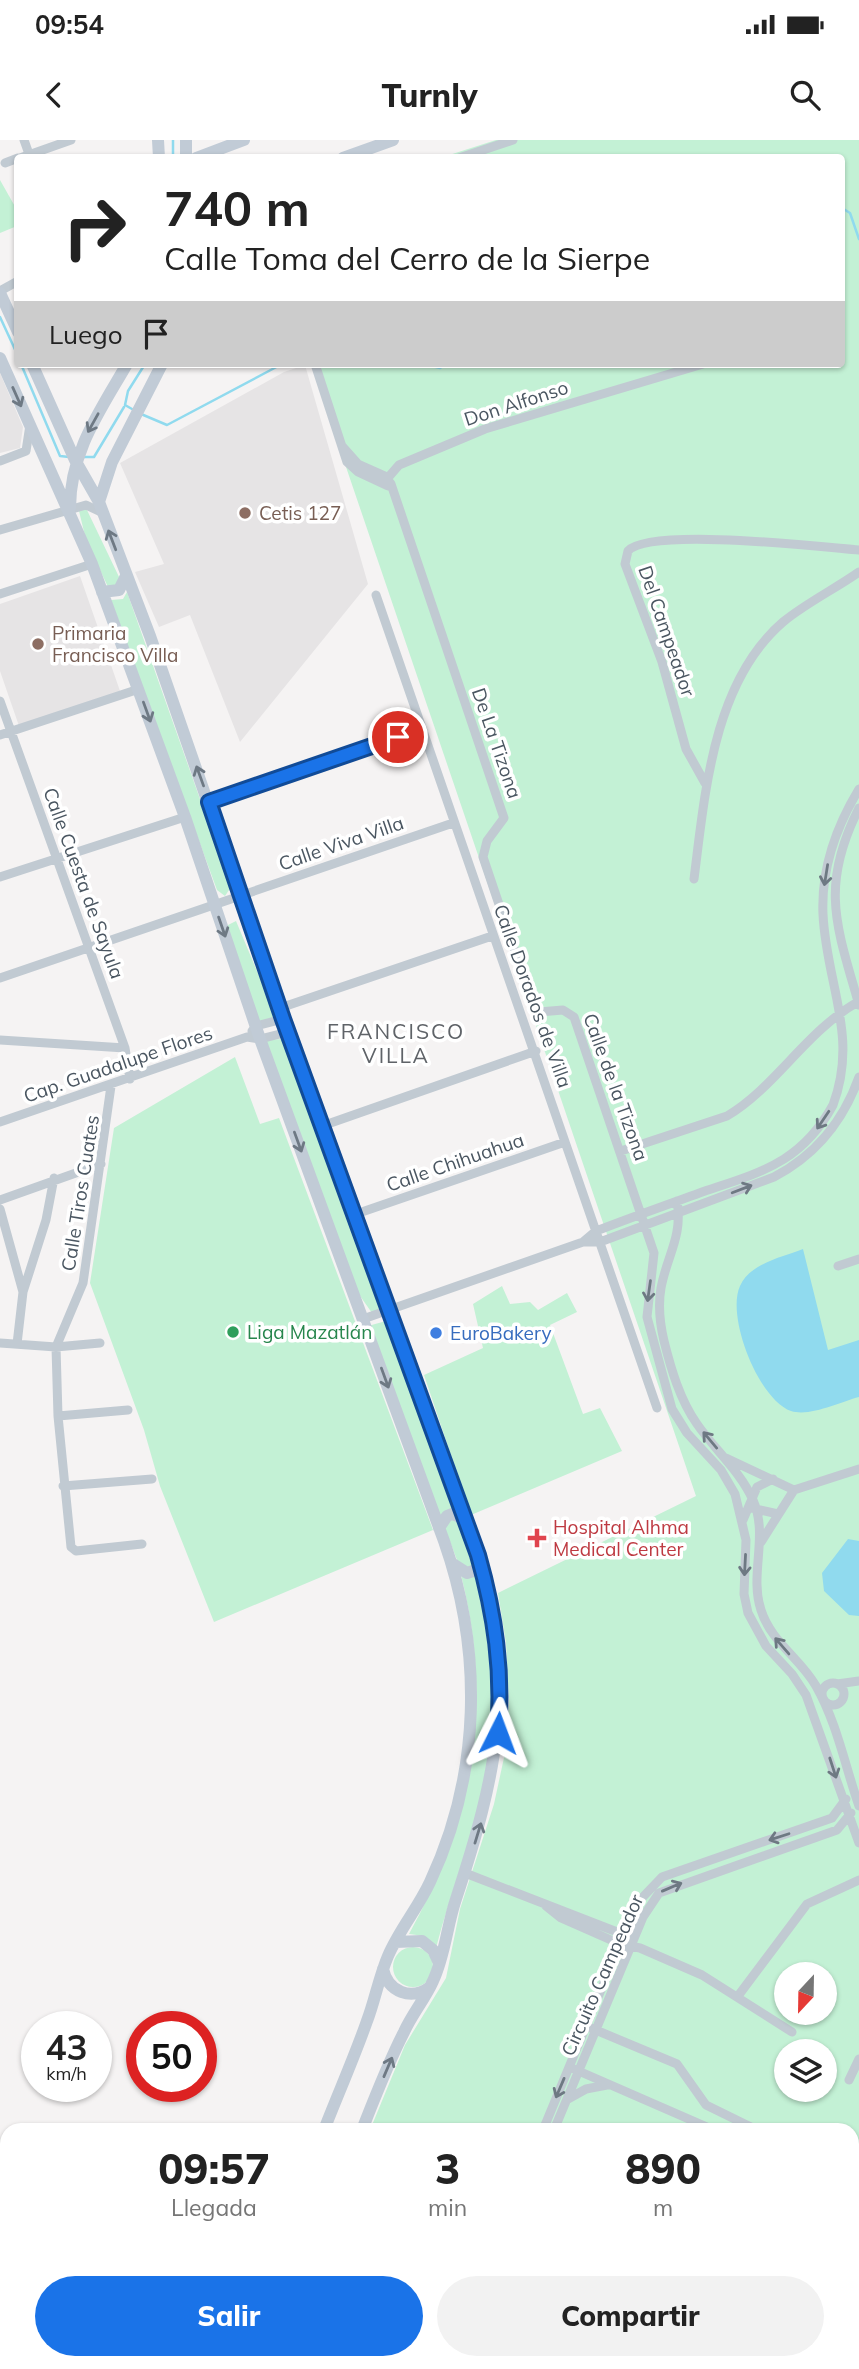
<!DOCTYPE html>
<html lang="es">
<meta charset="utf-8">
<style>
:root{--surface:#fff;--page:#f2f2f2;--text:#222;--muted:#767676;--accent:#1a73e8}
body{margin:0;font-family:Mulish,sans-serif;background:var(--page);color:var(--text);height:100vh;display:flex;flex-direction:column;font-size:26px;white-space:nowrap}
*{box-sizing:border-box;margin:0}
p{font-size:23px;color:var(--muted)}
.icon{flex:none;width:38px;height:38px;fill:none;stroke:currentColor;stroke-width:2;stroke-linecap:round;stroke-linejoin:round}
.map{position:relative;flex:1;overflow:hidden}
.panel{position:absolute;left:0px;top:1983px;width:859px;height:247px;display:flex;flex-direction:column;background:var(--surface);border-radius:21px 21px 0 0;box-shadow:0 2px 5px #0004}
.panel>*{flex:none}
.top-card{position:absolute;left:14px;top:14px;width:831px;height:214px;border-radius:7px;box-shadow:0 2px 5px #0004;background:#fff;color:var(--text);overflow:hidden}
.needle{width:46px;rotate:202deg}
.fabs{position:absolute;left:774px;top:1822px;display:grid;gap:14px}
.fabs a{display:grid;place-items:center;width:63px;height:63px;border-radius:50%;background:var(--surface);box-shadow:0 2px 5px #0004;font-size:35px}
.speed{position:absolute;left:21px;top:1871px;display:flex;gap:14px;font-size:35px;font-weight:700;text-align:center}
.speed>*{display:grid;place-content:center;width:91px;height:91px;border-radius:50%;background:var(--surface);box-shadow:0 2px 5px #0004;line-height:1}
.speed small{font-size:18px;font-weight:400}
.speed .limit{border:10px solid #d22;background:#fff;color:#111}
.pin{position:absolute;display:grid;place-items:center;width:60px;height:60px;color:#fff;margin:-30px;border:4px solid #fff;border-radius:50%;box-shadow:0 2px 7px #0007}
.me{position:absolute;width:77px;margin:-38px;rotate:3deg;stroke-linejoin:round;filter:drop-shadow(0 0 5px #0008)}
.turn{display:flex;align-items:center;gap:24px;height:147px;padding:0 35px;font-size:32px}
.turn .icon{width:91px;height:91px;stroke-width:2.5}
.turn b{display:block;font-size:49px;line-height:60px}
.then{display:flex;align-items:center;height:66px;padding:0 35px;background:#0003;gap:14px;font-size:26px}
.eta{display:flex;justify-content:space-evenly;align-items:center;height:119px;text-align:center}
.eta b{font-size:42px;font-weight:800;line-height:49px}
.action{display:flex;gap:14px;margin-top:auto;padding:14px 35px}
.action a{flex:1;height:80px;border-radius:42px;background:var(--accent);color:#fff;font-size:28px;font-weight:800;line-height:80px;text-align:center}
.action a+a{background:var(--page);color:var(--text)}
.status{display:flex;justify-content:space-between;align-items:center;height:49px;padding:0 35px;background:var(--surface);direction:ltr}
.status svg{height:19px;fill:currentColor}
header{display:flex;justify-content:space-between;align-items:center;height:91px;padding:0 35px;background:var(--surface);font-size:32px;font-weight:800}
.map>svg:first-child{display:block}
.education{fill:#e6e4e5}
.green{fill:#c3f1d5;fill-rule:evenodd}
.water{fill:#90daee}
.lines{fill:none;stroke-linecap:round;stroke-linejoin:round}
.stream{stroke:#90daee;stroke-width:2.5}
.street{stroke:#c1cad2;stroke-width:9}
.secondary{stroke:#c1cbd6;stroke-width:12}
.oneway{stroke:#6e7984}
.oneway2{stroke:#6e7983}
.route-casing{stroke:#114b97;stroke-width:18}
.route{stroke:#1a73e8;stroke-width:12}
.education-dot{fill:#8d6e63;stroke:#fff;stroke-width:2.5}
.leisure-dot{fill:#2e9e5b;stroke:#fff;stroke-width:2.5}
.shop-dot{fill:#3f7fe0;stroke:#fff;stroke-width:2.5}
.health-dot{fill:#e0444e;stroke:#fff;stroke-width:2.5}
.labels{text-anchor:middle;dominant-baseline:central;stroke-width:7;stroke-linejoin:round;paint-order:stroke}
.street-label{font-size:19px;fill:#4a5661;stroke:#fff}
.education-label{font-size:19px;fill:#785e54;stroke:#fff;text-anchor:start}
.leisure-label{font-size:19px;fill:#27864d;stroke:#fff;text-anchor:start}
.shop-label{font-size:19px;fill:#366cbe;stroke:#fff;text-anchor:start}
.health-label{font-size:19px;fill:#be3a42;stroke:#fff;text-anchor:start}
.neighbourhood-label{font-size:21px;letter-spacing:2px;fill:#5f6368;stroke:#fff}
</style>
<div class="status"><b>09:54</b><svg viewBox="0 0 49 12"><path d="M0 12V9h3v3zM5 12V6h3v6zM10 12V3h3v9zM15 12V0h3v12zM26 1h20v11H26zM47 4h2v5h-2z"/></svg></div>
<header><svg class="icon" aria-label="back" viewBox="0 0 24 24"><path d="M15 5l-7 7 7 7"/></svg>Turnly<svg class="icon" aria-label="search" viewBox="0 0 24 24"><circle cx="10" cy="10" r="6"/><path d="M15 15l6 6"/></svg></header>
<div class="map">
<svg width="859" height="2229" viewBox="0 0 859 2229">
<rect width="100%" height="100%" fill="#f5f3f3"/>
<path class="education" d="M305,225L368,444L240,602L190,475L159,487L135,432L164,424L120,323L284,232Z
M0,233L23,287L20,308L0,313Z
M80,436L120,551L19,586L0,531V464Z"/>
<path class="green" d="M496,0H859V2229H273L275,2222H852V1990H370L405,1905L446,1838L460,1769L494,1664L505,1613L509,1561L506,1503L498,1453L696,1356L311,224H842V18L443,17ZM786,1834H824V1872H786ZM786,1911H824V1950H786Z
M0,40L17,70V86L0,93Z
M86,368L120,439L118,446L108,447L86,400L79,371Z
M127,452L231,747L225,756L217,750L111,460L123,459Z
M236,781L277,879L259,883L222,788Z
M283,899L375,1153L380,1170L372,1173L358,1153L264,900Z
M235,917L260,984L279,978L433,1390L214,1482L160,1346L144,1290L90,1143L114,988Z
M502,1146L510,1164L530,1162L538,1170L567,1153L577,1172L550,1185L583,1274L600,1268L622,1311L471,1375L424,1235L483,1208L473,1164Z
M386,1181C438,1316 509,1454 492,1603C483,1674 454,1739 436,1808L424,1796L409,1794C476,1672 495,1555 457,1420L368,1186Z
M393 1827a20 20 0 1 1 40 0a20 20 0 1 1-40 0Z"/>
<path class="water" d="M803,1109L828,1210L859,1200V1257C840,1262 810,1277 791,1271C758,1259 726,1176 740,1146C750,1123 783,1117 803,1109Z
M848,1399L859,1401V1476L849,1475L824,1451L822,1433Z
M852,2016L859,2019V2229H751L753,2223L852,2222Z"/>
<g class="lines">
<path class="stream" d="M173,18V0
M842,68L850,73L859,99
M0,177L18,216
M21,224L60,316L69,317
M424,224L440,228L447,224
M132,269L125,265L128,251L145,224
M141,274L167,285L282,224
M82,317H94L124,267"/>
<path class="street" d="M24,0L29,14
M20,18L71,0
M459,18L513,0
M5,23L18,18
M0,151L18,141
M315,224L347,322L358,332L388,346
M342,306L358,324L385,336L391,344L504,678L487,701L483,717L533,865L539,872L563,870L574,877L654,1113L647,1177L672,1269L687,1293L721,1330L735,1354L746,1400L744,1454L748,1473L766,1506L792,1534L806,1555L859,1703
M0,321L26,311L30,285
M386,340L399,325L485,289L703,224
M0,390L86,365L103,373
M0,454L92,424
M376,455L657,1268
M0,561L125,908L130,939
M0,595L139,549
M705,643L686,609L662,522L625,424L628,411C649,387 822,407 859,410
M209,662L421,589
M0,737L185,677
M694,739C705,653 713,542 783,482C806,463 835,449 859,432
M0,838L453,683
M859,865C837,787 819,747 859,668
M280,868L492,796
M252,891L256,886L283,879
M0,900L125,908
M111,946L83,1143L56,1207L58,1276L71,1407L76,1411L142,1404
M0,982L247,897L260,899L288,892
M322,986L536,911
M621,1011L727,976C776,947 806,891 858,862
M0,1060L101,1024
M677,1061C683,1097 667,1115 661,1148C658,1165 660,1184 664,1201C671,1229 680,1260 697,1284C715,1310 740,1331 753,1360C769,1396 749,1434 761,1470C771,1502 800,1518 816,1546C837,1583 845,1626 859,1666
M0,1069L23,1152L17,1204
M356,1074L565,1002
M583,1102L596,1091C632,1077 669,1064 705,1051C732,1042 760,1034 784,1019C806,1005 821,987 833,965C859,896 826,843 823,774C821,729 836,687 859,649
M838,1126L859,1119
M23,1152L46,1080L54,1038
M363,1179L583,1102H600L774,1037C816,1015 843,982 859,937
M0,1203L56,1207L100,1203
M58,1276L128,1270
M726,1318L794,1350
M63,1346L152,1339
M794,1350L859,1329
M752,1368L778,1374
M743,1380L757,1347L773,1339
M761,1402L794,1350
M822 1554a11 11 0 1 1 22 0a11 11 0 1 1-22 0Z
M837,1544L859,1541
M465,1733L630,1797
M738,1856L807,1764L859,1740
M591,1888L677,1924L706,1965L757,1990
M792,1892L702,1835L640,1808L620,1804L640,1760L662,1737L832,1678L846,1659
M574,1929L707,1987
M849,1940L859,1919
M568,1959L586,1949L607,1945
M543,1990L620,1804L561,1778L546,1766
M554,1990L643,1777L659,1753L837,1690L851,1673
M474,2222L476,2229
M483,2222L485,2229"/>
<path class="secondary" d="M158,0L159,18
M186,0V18
M196,18L244,0
M343,18L393,0
M0,153L18,192
M0,218L92,424L185,677L260,899L444,1401C483,1512 481,1633 430,1742C418,1768 399,1790 388,1816C379,1837 375,1860 367,1881C354,1918 338,1954 324,1990
M32,224L75,320L99,362L150,496L283,879L478,1415C517,1545 497,1634 456,1759C447,1785 445,1816 433,1841C425,1859 412,1874 404,1892C388,1923 375,1957 362,1990
M99,362L112,322L162,224
M70,368C70,312 100,271 127,224
M102,452L119,450L126,436
M439,1388L447,1376L452,1374L465,1379
M453,1424L467,1433L482,1428
M395,1802L422,1801L433,1810L439,1823
M383,1829C388,1852 411,1861 430,1847
M223,2229L226,2222
M264,2229L267,2222"/>
</g>
<defs><path id="oneway-shaft" d="M-6 0H5M1.5-3L5.5 0L1.5 3" fill="none" stroke-width="1.6" stroke-linecap="round" stroke-linejoin="round" transform="scale(1.75)"/></defs>
<g class="oneway">
<use href="#oneway-shaft" transform="translate(17 257) rotate(66)"/>
<use href="#oneway-shaft" transform="translate(93 283) rotate(119)"/>
<use href="#oneway-shaft" transform="translate(112 400) rotate(-111)"/>
<use href="#oneway-shaft" transform="translate(147 572) rotate(70)"/>
<use href="#oneway-shaft" transform="translate(200 636) rotate(-110)"/>
<use href="#oneway-shaft" transform="translate(222 787) rotate(71)"/>
<use href="#oneway-shaft" transform="translate(298 1002) rotate(70)"/>
<use href="#oneway-shaft" transform="translate(385 1238) rotate(70)"/>
<use href="#oneway-shaft" transform="translate(478 1693) rotate(-73)"/>
<use href="#oneway-shaft" transform="translate(388 1927) rotate(-67)"/>
</g>
<g class="oneway2">
<use href="#oneway-shaft" transform="translate(826 735) rotate(99)"/>
<use href="#oneway-shaft" transform="translate(823 980) rotate(124)"/>
<use href="#oneway-shaft" transform="translate(742 1049) rotate(-21)"/>
<use href="#oneway-shaft" transform="translate(649 1151) rotate(98)"/>
<use href="#oneway-shaft" transform="translate(710 1300) rotate(-130)"/>
<use href="#oneway-shaft" transform="translate(745 1425) rotate(93)"/>
<use href="#oneway-shaft" transform="translate(782 1506) rotate(-131)"/>
<use href="#oneway-shaft" transform="translate(833 1628) rotate(72)"/>
<use href="#oneway-shaft" transform="translate(779 1697) rotate(162)"/>
<use href="#oneway-shaft" transform="translate(672 1747) rotate(-23)"/>
<use href="#oneway-shaft" transform="translate(560 1948) rotate(113)"/>
</g>
<g class="lines">
<defs>
<path id="route" d="M398,597L209,662L283,879L478,1415C495,1475 503,1531 498,1593"/>
</defs>
<use href="#route" class="route-casing"/>
<use href="#route" class="route"/>
</g>
<g class="education-dot">
<circle cx="245" cy="373" r="7"/>
<circle cx="38" cy="504" r="7"/>
</g>
<circle class="leisure-dot" cx="233" cy="1192" r="7"/>
<circle class="shop-dot" cx="436" cy="1193" r="7"/>
<path class="health-dot" d="M533.5 1387.5h7v7h7v7h-7v7h-7v-7h-7v-7h7z"/>
<g class="labels">
<g class="street-label">
<text transform="translate(516 263) rotate(-18)">Don Alfonso</text>
<text transform="translate(667 491) rotate(71)">Del Campeador</text>
<text transform="translate(497 603) rotate(71)">De La Tizona</text>
<text transform="translate(341 703) rotate(-19)">Calle Viva Villa</text>
<text transform="translate(84 743) rotate(70)">Calle Cuesta de Sayula</text>
<text transform="translate(533 856) rotate(70)">Calle Dorados de Villa</text>
<text transform="translate(118 924) rotate(-19)">Cap. Guadalupe Flores</text>
<text transform="translate(616 947) rotate(70)">Calle de la Tizona</text>
<text transform="translate(455 1022) rotate(-19)">Calle Chihuahua</text>
<text transform="translate(80 1053) rotate(-81)">Calle Tiros Cuates</text>
<text transform="translate(602 1835) rotate(-66)">Circuito Campeador</text>
</g>
<g class="education-label">
<text x="259" y="373">Cetis 127</text>
<text x="52" y="493">Primaria<tspan x="52" dy="22">Francisco Villa</tspan></text>
</g>
<g class="leisure-label">
<text x="247" y="1192">Liga Mazatlán</text>
</g>
<g class="shop-label">
<text x="450" y="1193">EuroBakery</text>
</g>
<g class="health-label">
<text x="553" y="1387">Hospital Alhma<tspan x="553" dy="22">Medical Center</tspan></text>
</g>
<g class="neighbourhood-label">
<text x="396" y="891">FRANCISCO<tspan x="396" dy="24">VILLA</tspan></text>
</g>
</g>
</svg>
<div class="fabs">
<a><svg class="needle" viewBox="-14 -14 28 28"><path d="M0-13l5 13h-10z" fill="#e53935"/><path d="M0 13l5-13h-10z" fill="#767676"/></svg></a>
<a><svg class="icon" aria-label="layers" viewBox="0 0 24 24"><path d="M12 4l9 5-9 5-9-5zM3 14l9 5 9-5"/></svg></a>
</div>
<div class="speed"><div>43<small>km/h</small></div><div class="limit">50</div></div>
<div class="pin" style="left:398px;top:597px;background:#d93025"><svg class="icon" aria-label="arrive" viewBox="0 0 24 24"><path d="M6 21V4h12l-3 4 3 4H6"/></svg></div>
<svg class="me" style="left:498px;top:1593px" viewBox="-20 -20 40 40"><path d="M0-17L14 15 0 8-14 15z" fill="#1a73e8" stroke="#fff" stroke-width="4"/></svg>
<div class="top-card">
<div class="turn"><svg class="icon" aria-label="right" viewBox="0 0 24 24"><path d="M7 20v-9h11M14 6l5 5-5 5"/></svg><div><b>740 m</b>Calle Toma del Cerro de la Sierpe</div></div>
<div class="then">Luego<svg class="icon" aria-label="arrive" viewBox="0 0 24 24"><path d="M6 21V4h12l-3 4 3 4H6"/></svg></div>
</div>
<section class="panel">
<div class="eta">
<div><b>09:57</b><p>Llegada</p></div>
<div><b>3</b><p>min</p></div>
<div><b>890</b><p>m</p></div>
</div>
<div class="action"><a>Salir</a><a>Compartir</a></div>
</section>
</div>
